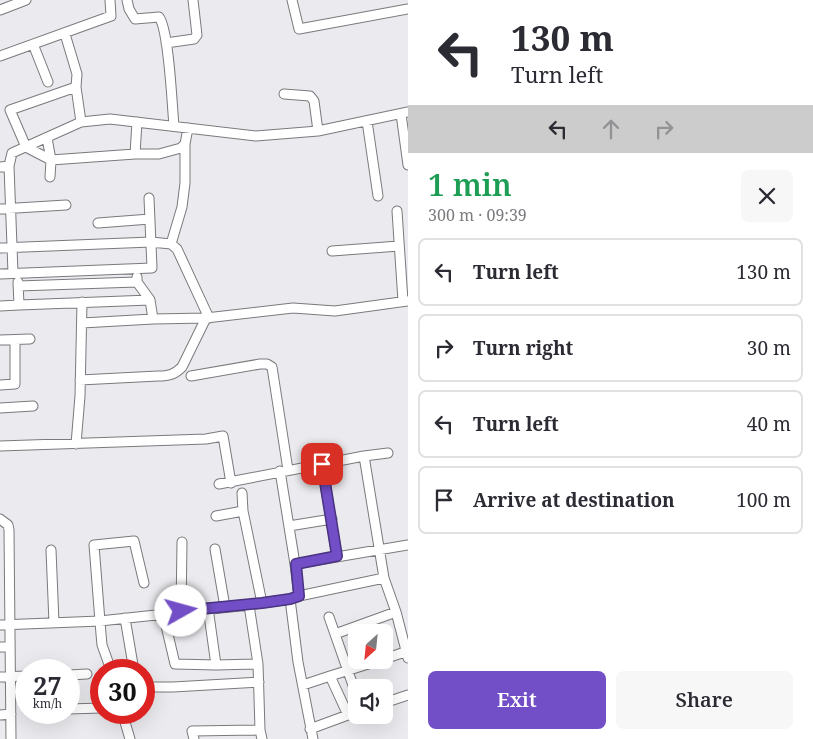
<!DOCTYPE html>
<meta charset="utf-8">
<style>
:root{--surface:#fff;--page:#f7f7f7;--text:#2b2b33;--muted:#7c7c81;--line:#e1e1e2;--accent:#724ec7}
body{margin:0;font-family:"Noto Serif",serif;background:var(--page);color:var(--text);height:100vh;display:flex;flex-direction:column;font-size:19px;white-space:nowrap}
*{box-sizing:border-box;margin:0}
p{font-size:16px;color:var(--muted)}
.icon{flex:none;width:28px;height:28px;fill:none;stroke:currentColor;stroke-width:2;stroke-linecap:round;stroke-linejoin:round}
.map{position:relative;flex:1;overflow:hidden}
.drawer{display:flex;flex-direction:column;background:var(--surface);width:405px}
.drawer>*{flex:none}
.banner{background:#fff;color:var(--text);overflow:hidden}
.needle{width:32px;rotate:207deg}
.controls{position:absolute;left:348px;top:624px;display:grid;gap:10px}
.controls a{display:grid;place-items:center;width:45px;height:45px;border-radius:8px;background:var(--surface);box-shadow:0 5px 20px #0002;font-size:25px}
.speed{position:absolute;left:15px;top:659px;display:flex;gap:10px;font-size:25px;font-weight:700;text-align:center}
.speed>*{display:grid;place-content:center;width:65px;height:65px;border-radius:50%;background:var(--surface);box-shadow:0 5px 20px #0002;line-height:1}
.speed small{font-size:12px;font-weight:400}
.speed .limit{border:8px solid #d22;background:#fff;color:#111}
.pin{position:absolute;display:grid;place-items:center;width:42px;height:42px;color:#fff;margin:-21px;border-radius:10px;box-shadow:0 2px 8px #0006}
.me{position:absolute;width:55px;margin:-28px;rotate:83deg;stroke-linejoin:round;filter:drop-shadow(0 0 4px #0008)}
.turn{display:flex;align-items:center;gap:18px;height:105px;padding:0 20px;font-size:22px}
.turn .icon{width:65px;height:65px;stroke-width:2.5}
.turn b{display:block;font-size:35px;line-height:42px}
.lanes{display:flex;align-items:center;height:48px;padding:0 20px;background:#0003;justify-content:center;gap:25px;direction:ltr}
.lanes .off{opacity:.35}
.round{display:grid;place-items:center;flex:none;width:52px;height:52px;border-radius:8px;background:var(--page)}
.headline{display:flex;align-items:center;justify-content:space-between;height:85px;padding:0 20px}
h1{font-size:30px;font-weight:600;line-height:38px;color:#1e9e55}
.button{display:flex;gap:10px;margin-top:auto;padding:10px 20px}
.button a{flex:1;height:58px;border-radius:8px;background:var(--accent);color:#fff;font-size:20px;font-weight:600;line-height:58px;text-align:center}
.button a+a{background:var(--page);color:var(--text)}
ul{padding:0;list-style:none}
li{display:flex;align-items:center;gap:15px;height:68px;margin:0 10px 8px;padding:0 10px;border:2px solid var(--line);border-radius:8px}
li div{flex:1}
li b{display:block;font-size:19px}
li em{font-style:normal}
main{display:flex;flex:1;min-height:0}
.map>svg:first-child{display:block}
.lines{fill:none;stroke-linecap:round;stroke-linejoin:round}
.minor-casing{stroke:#7a7a7d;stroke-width:11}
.minor{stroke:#fff;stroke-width:9}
.route-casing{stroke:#4a3381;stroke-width:12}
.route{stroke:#724ec7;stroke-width:9}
</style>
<main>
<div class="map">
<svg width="408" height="739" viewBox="0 0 408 739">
<rect width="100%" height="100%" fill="#ebeaee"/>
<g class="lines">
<defs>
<path id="minor" d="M127,0L129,9L135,19L159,17C169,30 172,105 174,126
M292,0L299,29L408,9
M0,10L26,0
M166,43L194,39L197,35L193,0
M33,44L48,82
M0,56L111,16L110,0
M76,87L10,110L26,147L51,160L135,154H159L181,148L185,144L188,128
M284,94L310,96L314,101L318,131
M401,114L408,165
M367,121L378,196
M81,122L110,119L256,136L318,131L408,112
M47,138L51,160L50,177
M135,154L137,122
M9,166L13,273
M0,167L9,166L12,153L81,122L76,87L77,74L65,34
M0,209L66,205
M397,211L403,301
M98,223L150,219
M171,244L182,207L185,183V144
M0,248L151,242L171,244L177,249L209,318
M332,251L399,246
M0,274L152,268L149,198
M137,277V282L150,300L153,319
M18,286L137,282
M19,305L150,300
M0,306L19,305L18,282
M82,323L153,319L206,318L293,308L335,311L408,301
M0,340L30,339
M191,376L260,364H267L272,367L288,470
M80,380L158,376C168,376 174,375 182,367L206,318
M0,385L15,384V340
M0,408L33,406
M76,444L80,396L82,302
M0,446L206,439L223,436L231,483
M364,456L388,453
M322,464L337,556
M280,471L295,564L299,596L290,599L298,662L313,739
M219,484L364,456L384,578L396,612L408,658
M242,493L243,511L262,603L249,605L258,664L260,730L262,739
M216,516L243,511
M0,519L8,525L9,530L11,739
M289,526L332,519
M215,549L225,607
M51,550L54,623
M295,564L408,545
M299,596L384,578
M262,603L290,599
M181,611L182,542
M163,613L175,664L216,665L208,608
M329,617L356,694
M125,618L133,665
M0,625L100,621L249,605
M335,634L396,612
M0,647H10
M384,659L405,652
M216,665L258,664
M111,670L102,645L101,634L94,545L134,541L144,583
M69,675L87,674
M330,676L381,660
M0,677L26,676
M303,685L330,676L348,715
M144,687H173L259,682
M384,703L408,695
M69,709L101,708
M122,712L130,739
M0,715L11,714
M310,729L356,712
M194,739L192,731L260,730"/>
</defs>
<use href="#minor" class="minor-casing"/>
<use href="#minor" class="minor"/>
</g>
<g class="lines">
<defs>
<path id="route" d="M181,611L262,603L290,599L299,596L296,564L337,556L322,464"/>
</defs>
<use href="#route" class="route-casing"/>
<use href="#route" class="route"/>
</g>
</svg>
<div class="controls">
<a><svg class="needle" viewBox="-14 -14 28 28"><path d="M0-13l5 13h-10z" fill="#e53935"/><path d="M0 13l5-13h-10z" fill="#7c7c81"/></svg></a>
<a><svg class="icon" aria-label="sound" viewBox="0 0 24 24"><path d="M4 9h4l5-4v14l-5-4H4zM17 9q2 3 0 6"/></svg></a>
</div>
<div class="speed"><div>27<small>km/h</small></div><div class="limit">30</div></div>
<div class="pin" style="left:322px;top:464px;background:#d93025"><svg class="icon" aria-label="arrive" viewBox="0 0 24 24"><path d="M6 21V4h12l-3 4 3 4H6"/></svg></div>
<svg class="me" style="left:181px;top:611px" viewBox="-20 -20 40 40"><circle r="19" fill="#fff"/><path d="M0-13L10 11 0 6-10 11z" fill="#724ec7"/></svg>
</div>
<section class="drawer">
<div class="banner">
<div class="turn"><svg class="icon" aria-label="left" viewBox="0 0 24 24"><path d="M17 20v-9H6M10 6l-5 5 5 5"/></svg><div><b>130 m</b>Turn left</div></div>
<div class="lanes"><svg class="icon" aria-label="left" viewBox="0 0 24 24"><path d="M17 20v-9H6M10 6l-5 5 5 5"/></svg><svg class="icon off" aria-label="ahead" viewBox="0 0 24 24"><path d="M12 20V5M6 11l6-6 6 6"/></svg><svg class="icon off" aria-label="right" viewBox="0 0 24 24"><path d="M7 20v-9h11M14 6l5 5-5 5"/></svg></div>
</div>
<div class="headline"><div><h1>1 min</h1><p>300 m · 09:39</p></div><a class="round"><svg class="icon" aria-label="close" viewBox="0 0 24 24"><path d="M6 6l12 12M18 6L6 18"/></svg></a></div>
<ul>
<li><svg class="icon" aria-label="left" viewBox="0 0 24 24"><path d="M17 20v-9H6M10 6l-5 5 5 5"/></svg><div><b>Turn left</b></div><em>130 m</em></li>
<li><svg class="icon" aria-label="right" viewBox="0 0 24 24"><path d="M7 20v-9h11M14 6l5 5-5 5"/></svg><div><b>Turn right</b></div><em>30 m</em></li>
<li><svg class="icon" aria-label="left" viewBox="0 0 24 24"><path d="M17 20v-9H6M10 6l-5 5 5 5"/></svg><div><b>Turn left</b></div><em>40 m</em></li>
<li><svg class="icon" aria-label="arrive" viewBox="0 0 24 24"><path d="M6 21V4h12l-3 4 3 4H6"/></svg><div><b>Arrive at destination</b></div><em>100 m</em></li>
</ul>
<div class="button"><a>Exit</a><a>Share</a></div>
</section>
</main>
